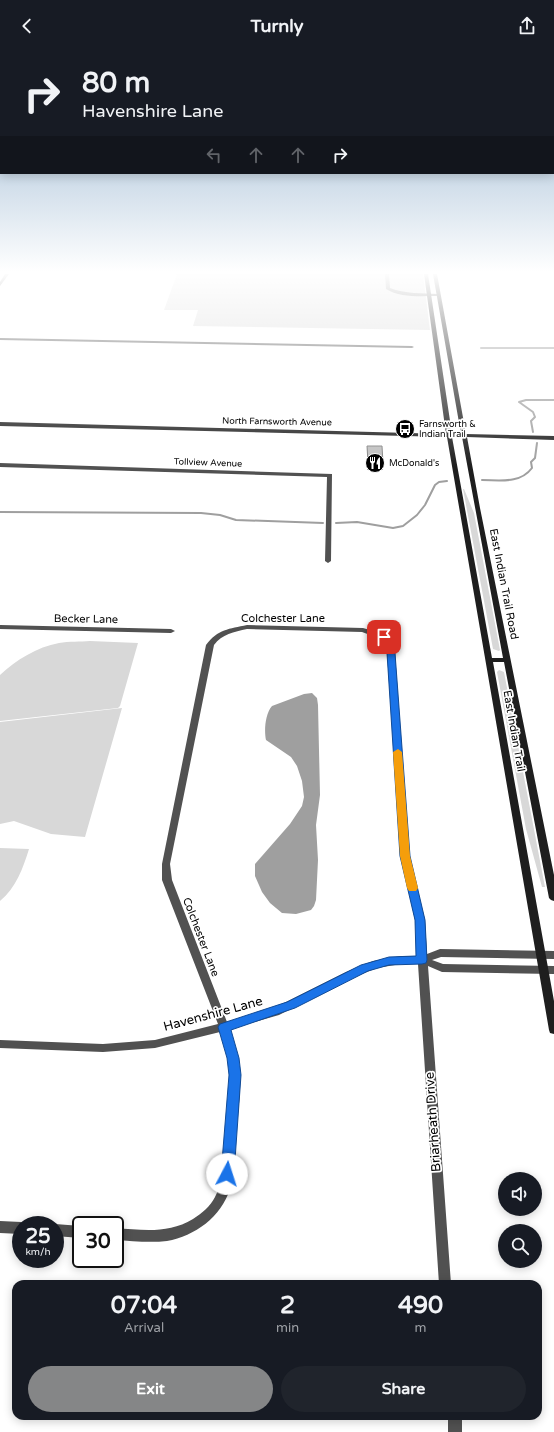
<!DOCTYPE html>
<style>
:root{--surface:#171b24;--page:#20242c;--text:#f1f3f6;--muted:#9ea1a6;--accent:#858687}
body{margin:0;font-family:"Varela Round",sans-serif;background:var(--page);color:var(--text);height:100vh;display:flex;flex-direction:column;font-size:15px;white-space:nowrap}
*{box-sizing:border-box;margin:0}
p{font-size:13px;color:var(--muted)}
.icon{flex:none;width:22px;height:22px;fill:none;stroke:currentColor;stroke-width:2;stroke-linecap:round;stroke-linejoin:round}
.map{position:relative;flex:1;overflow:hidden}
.details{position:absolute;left:12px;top:1228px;width:530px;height:140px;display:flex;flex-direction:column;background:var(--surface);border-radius:12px;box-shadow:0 2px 10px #0003}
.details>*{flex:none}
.guide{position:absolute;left:0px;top:0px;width:554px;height:122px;box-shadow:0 2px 10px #0003;background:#171b24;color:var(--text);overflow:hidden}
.fabs{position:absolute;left:498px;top:1120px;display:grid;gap:8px}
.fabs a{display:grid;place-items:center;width:44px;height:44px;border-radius:50%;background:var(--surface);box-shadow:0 2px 10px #0003;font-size:20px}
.speed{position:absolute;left:12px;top:1164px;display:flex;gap:8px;font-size:20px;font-weight:700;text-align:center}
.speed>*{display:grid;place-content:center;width:52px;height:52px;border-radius:50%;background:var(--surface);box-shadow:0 2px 10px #0003;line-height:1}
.speed small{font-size:10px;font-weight:400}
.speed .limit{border:2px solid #111;border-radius:6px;background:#fff;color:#111}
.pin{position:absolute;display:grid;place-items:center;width:34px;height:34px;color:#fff;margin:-17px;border-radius:8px;box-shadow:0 2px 6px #0006}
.me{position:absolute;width:44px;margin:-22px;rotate:5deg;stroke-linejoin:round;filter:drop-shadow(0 0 3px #0008)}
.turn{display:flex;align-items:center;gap:14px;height:84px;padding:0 16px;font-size:18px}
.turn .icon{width:52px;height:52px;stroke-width:2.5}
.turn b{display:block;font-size:28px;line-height:34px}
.lanes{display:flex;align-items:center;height:38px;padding:0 16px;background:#0003;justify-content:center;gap:20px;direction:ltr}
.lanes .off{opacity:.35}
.eta{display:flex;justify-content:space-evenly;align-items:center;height:68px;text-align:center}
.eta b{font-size:24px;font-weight:700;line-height:28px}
.primary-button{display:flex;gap:8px;margin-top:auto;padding:8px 16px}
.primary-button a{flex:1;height:46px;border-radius:24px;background:var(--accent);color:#fff;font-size:16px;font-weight:700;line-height:46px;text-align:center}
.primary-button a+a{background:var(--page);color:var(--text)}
header{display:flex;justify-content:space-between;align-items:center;height:52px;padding:0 16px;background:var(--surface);font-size:18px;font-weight:700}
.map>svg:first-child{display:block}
.green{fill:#d8d8d8}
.water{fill:#9f9f9f}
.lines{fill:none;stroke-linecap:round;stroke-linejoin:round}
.stream{stroke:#9f9f9f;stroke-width:2}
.street{fill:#515151;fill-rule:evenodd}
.secondary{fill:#1e1e1e;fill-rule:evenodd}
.wall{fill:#a5a5a5}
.building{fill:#c0c0c0;stroke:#868686}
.route{fill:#1a73e8;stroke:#114b97}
.slow{fill:#f59e0b}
.labels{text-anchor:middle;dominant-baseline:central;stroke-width:3.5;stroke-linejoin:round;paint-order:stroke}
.far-street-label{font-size:9px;fill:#000;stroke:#fff}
.far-poi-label{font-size:9px;fill:#000;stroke:#fff;text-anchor:start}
.street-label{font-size:11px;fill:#000;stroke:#fff}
.near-street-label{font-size:13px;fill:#000;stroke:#fff}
</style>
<header><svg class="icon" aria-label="back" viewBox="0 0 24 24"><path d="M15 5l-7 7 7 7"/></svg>Turnly<svg class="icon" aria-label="share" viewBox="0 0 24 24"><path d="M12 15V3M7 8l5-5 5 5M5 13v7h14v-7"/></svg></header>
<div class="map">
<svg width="554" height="1380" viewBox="0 0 554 1380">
<rect width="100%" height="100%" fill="#fff"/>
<path class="green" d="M177,222H423L430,278L193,274L198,258H164Z
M463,437H464L474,461L500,598L499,599L493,597Z
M90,589L138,591L120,654L118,656L0,669V623C16,608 37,595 59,591C69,589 80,590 90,589Z
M499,618L504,620L545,835H542L526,777L497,620Z
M122,656L85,785L51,782L14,769L0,772V670Z
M0,796L29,797C23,816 16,836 0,849Z"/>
<path class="water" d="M312,641L317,646L318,653L320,743L316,773L318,808L316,848L314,854L311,858L296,862L282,861L270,851L262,840L255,824V812L290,772L302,754L304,745L302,729L297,714L291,705L266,688C264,679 265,662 272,654L304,642Z"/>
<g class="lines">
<path class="stream" d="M481,296H554
M533,380L531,369L535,365L533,360L519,350L526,348H554
M482,428C500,428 520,432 532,416L531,410L535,406L537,391
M0,460L201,461L220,463L236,468L323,471
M336,471L357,470L393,476L403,474L417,463L425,453L435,433L439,430L447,429"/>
<path class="street" d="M385,222H389L390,236C405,242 422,241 438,242L440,243L438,244C421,244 400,246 386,237Z
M0,286L412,294L414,295L412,296L0,288Z
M0,411L332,422L331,509L328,511L325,509L327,425L0,415Z
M0,573L171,577L175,579L171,581L0,577Z
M247,573L363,576L387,583L393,592L395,601L409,804L425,868L427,902L440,897L554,899V907L441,905L432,908L443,912L554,914V922L442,920L428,914L451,1232H439L418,912H401L377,916L352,926L279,963L230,977C234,992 239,1007 240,1022C241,1039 238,1062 236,1080C235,1099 235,1119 230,1137C221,1165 195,1184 167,1189C150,1191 132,1189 115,1188V1176C143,1178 168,1182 193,1167C202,1161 210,1155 215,1145C220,1136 221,1125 222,1115L230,1023L228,1006L220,980L155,996L103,1000L0,996V988L103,992L155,988L218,972L162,828V812L206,593C218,577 229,577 247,573ZM247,577L362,580L381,587L385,592L387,601L401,804L415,868L418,904H401L373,909L346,920L272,957L227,970L172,828L170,812L214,593C222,582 234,580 247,577Z
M0,1169L21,1170L26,1173H21V1182L0,1181Z
M55,1172L81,1174V1186L55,1184V1173H53Z
M448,1364H462V1380H448Z"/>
<path class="secondary" d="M5,222H9L0,234V230Z
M424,222H428L452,382H461L433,222H437L466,382L554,384V388L467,385L480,456L554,823V849L551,848L549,846L504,610H493L554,949V982L550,981L549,978L447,385L0,374V370L446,382ZM452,385H462L503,606H492Z"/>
</g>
<path class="wall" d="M367,394L383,411V418H367Z"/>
<path class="building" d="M367,394H382L383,411H368Z"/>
<linearGradient id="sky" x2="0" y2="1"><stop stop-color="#8baccb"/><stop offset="0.53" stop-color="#fff"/><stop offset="1" stop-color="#fff" stop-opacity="0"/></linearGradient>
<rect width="554" height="415" fill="url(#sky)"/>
<path class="route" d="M384,583L387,584L393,592L395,601L410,804L425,868L427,908L426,911L422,912L389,913L368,919L295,956L231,978L239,1006L241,1023L234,1122L232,1126L227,1128L223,1126L221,1122L229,1023L227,1006L218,975L220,972L287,950L361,913L389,905L416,904L415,868L400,804L387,601L385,592L380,585Z"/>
<path class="slow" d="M398,697L402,700L410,804L418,836L416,839H409L407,836L400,804L393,700Z"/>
<defs>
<symbol id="bus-disc" viewBox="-11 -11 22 22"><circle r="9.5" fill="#000" stroke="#fff"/><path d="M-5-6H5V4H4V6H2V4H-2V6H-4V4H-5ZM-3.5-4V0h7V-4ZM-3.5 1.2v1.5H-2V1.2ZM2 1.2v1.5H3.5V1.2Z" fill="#fff"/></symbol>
<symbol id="restaurant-disc" viewBox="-11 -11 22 22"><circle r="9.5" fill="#000" stroke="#fff"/><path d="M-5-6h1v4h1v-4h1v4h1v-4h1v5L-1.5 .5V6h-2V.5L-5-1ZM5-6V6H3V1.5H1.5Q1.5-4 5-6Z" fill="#fff"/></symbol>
</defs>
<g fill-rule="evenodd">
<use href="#bus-disc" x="394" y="366" width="22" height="22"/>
<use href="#restaurant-disc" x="364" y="400" width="22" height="22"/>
</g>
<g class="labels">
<g class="far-street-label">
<text transform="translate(277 370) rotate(1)">North Farnsworth Avenue</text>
<text transform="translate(208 411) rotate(2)">Tollview Avenue</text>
</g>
<g class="far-poi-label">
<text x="419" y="372">Farnsworth &amp;<tspan x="419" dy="10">Indian Trail</tspan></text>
<text x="389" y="411">McDonald's</text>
</g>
<g class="street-label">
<text transform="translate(504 532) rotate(79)">East Indian Trail Road</text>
<text x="283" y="566">Colchester Lane</text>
<text transform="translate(86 567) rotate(1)">Becker Lane</text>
<text transform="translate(514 679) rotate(80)">East Indian Trail</text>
<text transform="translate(201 885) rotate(69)">Colchester Lane</text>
</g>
<g class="near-street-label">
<text transform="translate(213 962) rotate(-15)">Havenshire Lane</text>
<text transform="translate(433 1070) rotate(-94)">Briarheath Drive</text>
</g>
</g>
</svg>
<div class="fabs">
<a><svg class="icon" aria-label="sound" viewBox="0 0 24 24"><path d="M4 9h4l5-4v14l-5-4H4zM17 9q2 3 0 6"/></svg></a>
<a><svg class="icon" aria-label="search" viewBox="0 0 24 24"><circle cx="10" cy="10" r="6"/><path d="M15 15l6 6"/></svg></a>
</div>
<div class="speed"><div>25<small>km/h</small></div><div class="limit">30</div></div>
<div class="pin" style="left:384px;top:585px;background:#d93025"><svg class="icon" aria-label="arrive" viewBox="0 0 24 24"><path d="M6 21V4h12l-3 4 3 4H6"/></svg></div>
<svg class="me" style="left:227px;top:1122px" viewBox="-20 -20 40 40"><circle r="19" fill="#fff"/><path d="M0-13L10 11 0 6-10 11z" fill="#1a73e8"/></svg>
<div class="guide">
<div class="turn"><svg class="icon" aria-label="right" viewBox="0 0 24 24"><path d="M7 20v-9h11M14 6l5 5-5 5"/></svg><div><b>80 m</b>Havenshire Lane</div></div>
<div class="lanes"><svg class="icon off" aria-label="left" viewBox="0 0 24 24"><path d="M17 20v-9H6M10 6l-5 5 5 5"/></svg><svg class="icon off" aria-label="ahead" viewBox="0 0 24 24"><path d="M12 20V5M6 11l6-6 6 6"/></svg><svg class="icon off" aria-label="ahead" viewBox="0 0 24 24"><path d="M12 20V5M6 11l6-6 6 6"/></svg><svg class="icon" aria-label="right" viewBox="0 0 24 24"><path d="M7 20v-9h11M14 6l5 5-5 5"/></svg></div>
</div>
<section class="details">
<div class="eta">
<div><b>07:04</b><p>Arrival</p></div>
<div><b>2</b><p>min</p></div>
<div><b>490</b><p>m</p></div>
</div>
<div class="primary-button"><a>Exit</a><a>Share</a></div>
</section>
</div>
